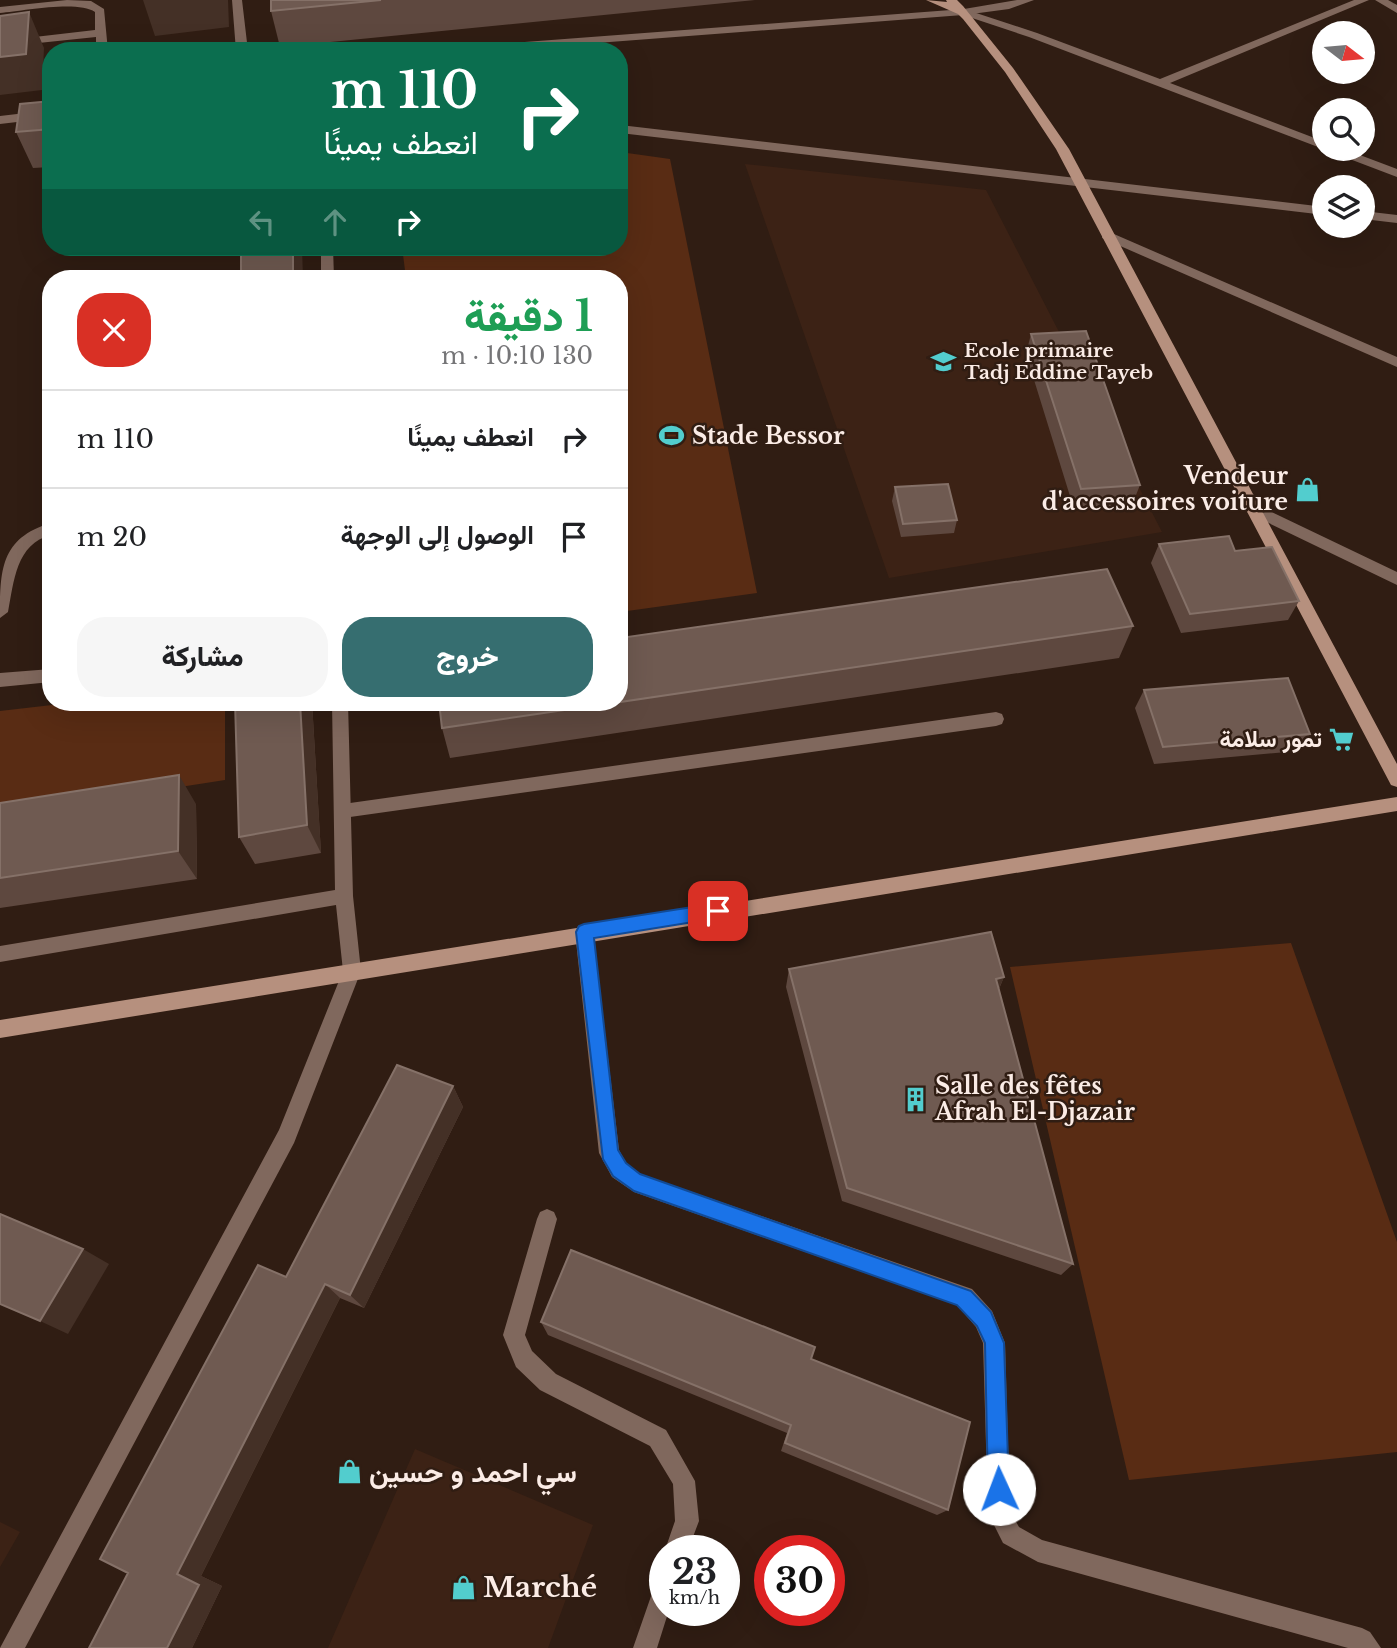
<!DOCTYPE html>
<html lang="ar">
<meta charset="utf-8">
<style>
:root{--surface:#fff;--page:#f6f6f6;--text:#202124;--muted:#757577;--line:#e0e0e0;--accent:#366e70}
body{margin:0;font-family:"Libre Baskerville",Vazirmatn,serif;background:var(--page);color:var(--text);direction:rtl;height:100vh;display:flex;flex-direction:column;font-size:26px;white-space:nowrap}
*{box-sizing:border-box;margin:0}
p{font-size:23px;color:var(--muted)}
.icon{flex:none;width:38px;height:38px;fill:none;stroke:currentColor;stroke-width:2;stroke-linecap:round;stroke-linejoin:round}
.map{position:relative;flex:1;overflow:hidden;direction:ltr}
.sheet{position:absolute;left:42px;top:270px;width:586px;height:441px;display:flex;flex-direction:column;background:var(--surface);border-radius:28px;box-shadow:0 7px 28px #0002;direction:rtl}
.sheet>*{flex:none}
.hud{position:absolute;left:42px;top:42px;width:586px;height:214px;border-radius:28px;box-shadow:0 7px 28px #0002;direction:rtl;background:#0b6e4f;color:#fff;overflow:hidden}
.needle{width:46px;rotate:106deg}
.fabs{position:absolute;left:1312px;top:21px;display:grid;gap:14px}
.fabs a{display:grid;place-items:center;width:63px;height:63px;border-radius:50%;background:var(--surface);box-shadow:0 7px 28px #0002;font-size:35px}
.speed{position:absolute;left:649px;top:1535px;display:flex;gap:14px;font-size:35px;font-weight:700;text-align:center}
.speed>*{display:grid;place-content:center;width:91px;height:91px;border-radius:50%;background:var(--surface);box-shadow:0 7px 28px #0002;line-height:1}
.speed small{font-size:18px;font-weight:400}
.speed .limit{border:10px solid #d22;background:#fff;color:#111}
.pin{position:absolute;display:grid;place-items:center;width:60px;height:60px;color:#fff;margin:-30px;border-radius:14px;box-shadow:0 4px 10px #0006}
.me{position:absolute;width:77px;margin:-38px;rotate:358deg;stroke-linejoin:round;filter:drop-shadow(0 0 5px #0008)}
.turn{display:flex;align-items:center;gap:24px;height:147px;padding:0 35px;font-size:32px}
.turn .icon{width:91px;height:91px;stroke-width:2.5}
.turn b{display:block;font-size:49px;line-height:60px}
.lanes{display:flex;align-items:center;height:66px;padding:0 35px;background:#0003;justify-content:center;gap:35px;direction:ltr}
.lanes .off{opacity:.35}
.round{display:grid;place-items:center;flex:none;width:74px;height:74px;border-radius:28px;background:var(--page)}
.summary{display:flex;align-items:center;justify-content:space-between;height:119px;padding:0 35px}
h1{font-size:42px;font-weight:800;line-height:52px;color:#1e9e55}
.cta{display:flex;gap:14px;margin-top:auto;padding:14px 35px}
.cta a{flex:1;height:80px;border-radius:28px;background:var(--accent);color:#fff;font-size:28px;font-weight:800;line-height:80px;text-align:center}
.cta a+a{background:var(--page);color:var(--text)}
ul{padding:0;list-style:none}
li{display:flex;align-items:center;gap:21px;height:98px;padding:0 35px;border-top:2px solid var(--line)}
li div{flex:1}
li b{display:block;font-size:26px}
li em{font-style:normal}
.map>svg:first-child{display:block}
.built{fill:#3c2215}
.green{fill:#592c14}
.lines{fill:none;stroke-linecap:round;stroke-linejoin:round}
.service{fill:#80685d;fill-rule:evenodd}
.minor{fill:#80685d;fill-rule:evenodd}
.tertiary{fill:#80685d;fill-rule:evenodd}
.secondary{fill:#b6907e;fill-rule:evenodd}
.wall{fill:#5e483f}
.shaded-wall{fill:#443026}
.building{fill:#6f5a51;stroke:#857168;stroke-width:2}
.route{fill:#1a73e8;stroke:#114b97;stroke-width:2}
.labels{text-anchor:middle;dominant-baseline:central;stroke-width:5;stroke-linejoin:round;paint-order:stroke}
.far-poi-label{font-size:19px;font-weight:bold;fill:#fbece6;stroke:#301d13;text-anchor:start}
.poi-label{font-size:23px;font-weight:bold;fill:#fbece6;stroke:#301d13;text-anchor:start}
.near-poi-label{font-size:28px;font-weight:bold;fill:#fbece6;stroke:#301d13;text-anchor:start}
</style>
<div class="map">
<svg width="1397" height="1648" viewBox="0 0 1397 1648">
<rect width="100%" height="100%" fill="#301d13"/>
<path class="built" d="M745,164L986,190L1162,532L889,578Z
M415,1449L593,1525L548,1648H328Z
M0,1522L20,1532L0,1567Z"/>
<path class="green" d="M620,152L670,159L757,593L620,612V278H406L402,247H620Z
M78,702H225V780L0,815V711Z
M1291,943L1397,1242V1452L1129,1480L1010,967Z"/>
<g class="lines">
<path class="service" d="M67,0L91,1L104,9L108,51H96V37L0,47V41L95,30V12C78,0 22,11 0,13V7Z
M51,523V535C16,544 14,581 8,612L0,618C0,571 0,538 51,523Z
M51,669V682L0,687V673Z
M996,712L1002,714L1004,719L1002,724L996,726L343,818L337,816L334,811L337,806L343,804Z
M547,1209L554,1212L557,1219L525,1335L532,1351L556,1374L666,1430L695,1481L699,1521L688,1550H665L675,1521L673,1484L650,1446L540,1390L516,1367L503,1335L537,1219L540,1212Z
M665,1575V1610H669L657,1648H633L657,1579Z"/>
<path class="minor" d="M232,0H242L248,51H236Z
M1354,0H1369L1170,83L1325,142V149H1344L1397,169V177L1029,37L963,15L493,51H438L444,48L964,9L1037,33L1160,79Z
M1375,0H1388L1397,5V13Z
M51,110V118L0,124V116Z
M620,125L1325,207V215L620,133Z
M1363,211L1397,215V223L1363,219Z
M1107,231L1397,357V367L1102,238V232Z
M321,247H333L334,278H321Z
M1253,503L1397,572V585L1248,513L1246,509Z
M332,702H348L353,896L361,971L294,1143L25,1648H0L279,1130L343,971L336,905L0,962V946L335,890Z
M584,924L590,926L593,932L619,1150L626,1163L640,1174L972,1289L992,1311L1005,1343L1010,1511L1019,1527L1042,1540L1362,1628L1370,1632L1381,1648H1348L1038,1562L1003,1543L988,1513L983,1343L976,1327L957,1305L634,1192L612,1177L599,1153L575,932L578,926Z"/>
<path class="tertiary" d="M1017,0H1034L1009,9L964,15L958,12L964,9Z"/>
<path class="secondary" d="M926,0L947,2L946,0H957L963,6L1013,68L1069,149L1397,764V787L1391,785L1056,149L1005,72L963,19L958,14Z
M1397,797V811L0,1038V1020Z"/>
</g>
<path class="wall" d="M271,0H755L280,47L271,11Z
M51,101V167L33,168L16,132Z
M1031,334L1140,485L1132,505L1074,509L1026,354Z
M895,487L957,520L954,533L901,537L892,501Z
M1159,544L1235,551L1299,601L1288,620L1181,633L1151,563Z
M1133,626L1119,658L450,758L442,728Z
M1144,690L1310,734L1298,751L1154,764L1135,708Z
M235,702H312L321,853L255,864L239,837Z
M0,803L196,804L197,879L0,908Z
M789,969L1004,977L999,989L1073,1264L1061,1275L842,1201L786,987Z
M453,1086L463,1107L364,1308L340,1298L201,1576L222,1586L192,1648H89L286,1277Z
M541,1322L811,1359L948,1510L937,1515L781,1451L787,1433L548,1335Z"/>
<path class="shaded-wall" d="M143,0H228L229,27L155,36Z
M29,12L44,48L42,90L0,95V57Z
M293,247H302L303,278H293Z
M300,702H312L321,853L307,825Z
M179,775L196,804L197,879L178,851Z
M1004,977L996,995V979Z
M453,1086L463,1107L364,1308L350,1295Z
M83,1249L109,1264L68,1334L40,1321Z
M325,1284L340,1298L201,1576L222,1586L192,1648H167L177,1574Z"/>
<path class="building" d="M271,0H381L271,11Z
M29,12L26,54L0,57V16Z
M51,101V129L16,132L20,104Z
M241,247H293V278H241Z
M1086,331L1140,485L1081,489L1031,334Z
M948,484L957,520L903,524L895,487Z
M1229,536L1235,551L1272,547L1299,601L1190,614L1159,544Z
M1107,569L1133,626L620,702V638Z
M1288,678L1310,734L1163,747L1144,690Z
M235,702H300L307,825L239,837Z
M439,702H619L442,728Z
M179,775L178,851L0,878V803Z
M991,932L1004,977L996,979L1073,1264L847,1188L789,969Z
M397,1065L453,1086L350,1295L325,1284L177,1574L199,1585L167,1648H89L128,1573L100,1559L258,1265L286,1277Z
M0,1214L83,1249L40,1321L0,1304Z
M571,1250L815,1347L811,1359L970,1422L948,1510L785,1443L791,1425L541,1322Z"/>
<path class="route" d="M718,903L724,905L726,911L724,916L718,918L594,938L618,1150L626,1163L640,1174L971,1291L991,1312L1004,1343L1009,1489L1006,1496L999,1499L991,1496L988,1489L985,1343L977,1326L957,1305L634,1191L613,1176L603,1159L576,932L579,926L584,924Z"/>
<defs>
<symbol id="school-bare" viewBox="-9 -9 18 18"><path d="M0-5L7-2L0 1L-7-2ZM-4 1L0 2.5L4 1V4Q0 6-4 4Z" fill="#52cdce" stroke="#301d13" stroke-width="2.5" paint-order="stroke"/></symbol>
<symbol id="stadium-bare" viewBox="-9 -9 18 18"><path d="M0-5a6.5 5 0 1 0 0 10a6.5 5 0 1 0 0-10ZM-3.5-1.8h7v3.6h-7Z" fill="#52cdce" stroke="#301d13" stroke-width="2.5" paint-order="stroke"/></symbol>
<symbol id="shop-bare" viewBox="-9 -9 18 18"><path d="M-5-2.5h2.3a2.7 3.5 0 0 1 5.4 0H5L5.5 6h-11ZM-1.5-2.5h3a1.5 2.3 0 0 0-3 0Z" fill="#52cdce" stroke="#301d13" stroke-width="2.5" paint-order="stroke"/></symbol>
<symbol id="supermarket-bare" viewBox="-9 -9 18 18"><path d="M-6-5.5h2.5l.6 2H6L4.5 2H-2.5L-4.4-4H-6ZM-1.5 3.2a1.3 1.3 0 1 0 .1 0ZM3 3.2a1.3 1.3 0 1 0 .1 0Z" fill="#52cdce" stroke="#301d13" stroke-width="2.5" paint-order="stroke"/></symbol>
<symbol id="building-bare" viewBox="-9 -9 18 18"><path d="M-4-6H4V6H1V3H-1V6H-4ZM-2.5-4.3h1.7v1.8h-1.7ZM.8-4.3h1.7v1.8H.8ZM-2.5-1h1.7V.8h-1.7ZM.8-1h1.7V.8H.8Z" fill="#52cdce" stroke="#301d13" stroke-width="2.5" paint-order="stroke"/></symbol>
</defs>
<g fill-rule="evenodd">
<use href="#school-bare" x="926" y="344" width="35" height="35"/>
<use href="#stadium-bare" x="654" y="418" width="35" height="35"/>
<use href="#shop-bare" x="1290" y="472" width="35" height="35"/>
<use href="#supermarket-bare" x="1324" y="722" width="35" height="35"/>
<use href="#building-bare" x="898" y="1082" width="35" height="35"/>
<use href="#shop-bare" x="332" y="1454" width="35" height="35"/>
<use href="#shop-bare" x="446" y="1570" width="35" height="35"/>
</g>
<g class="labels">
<g class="far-poi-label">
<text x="964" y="350">Ecole primaire<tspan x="964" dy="22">Tadj Eddine Tayeb</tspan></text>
</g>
<g class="poi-label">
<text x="692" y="436">Stade Bessor</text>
<text x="1288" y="476" text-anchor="end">Vendeur<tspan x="1288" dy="26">d'accessoires voiture</tspan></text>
<text x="1322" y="739" text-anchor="end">تمور سلامة</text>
<text x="935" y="1086">Salle des fêtes<tspan x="935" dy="26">Afrah El-Djazair</tspan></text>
</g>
<g class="near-poi-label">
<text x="369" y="1472">سي احمد و حسين</text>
<text x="483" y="1587">Marché</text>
</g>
</g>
</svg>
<div class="fabs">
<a><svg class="needle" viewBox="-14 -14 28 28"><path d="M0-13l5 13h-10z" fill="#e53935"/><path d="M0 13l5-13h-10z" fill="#757577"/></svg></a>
<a><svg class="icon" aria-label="search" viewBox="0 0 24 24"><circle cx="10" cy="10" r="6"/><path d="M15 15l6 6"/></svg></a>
<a><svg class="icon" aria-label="layers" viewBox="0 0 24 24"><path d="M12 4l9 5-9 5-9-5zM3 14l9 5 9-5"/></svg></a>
</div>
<div class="speed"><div>23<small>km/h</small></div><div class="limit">30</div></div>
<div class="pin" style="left:718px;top:911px;background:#d93025"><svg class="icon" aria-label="arrive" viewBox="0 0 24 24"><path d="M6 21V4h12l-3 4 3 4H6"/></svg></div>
<svg class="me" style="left:999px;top:1489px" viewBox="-20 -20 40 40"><circle r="19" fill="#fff"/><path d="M0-13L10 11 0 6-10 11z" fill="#1a73e8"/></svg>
<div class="hud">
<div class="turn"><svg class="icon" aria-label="right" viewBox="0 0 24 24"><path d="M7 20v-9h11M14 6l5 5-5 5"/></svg><div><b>110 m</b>انعطف يمينًا</div></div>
<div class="lanes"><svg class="icon off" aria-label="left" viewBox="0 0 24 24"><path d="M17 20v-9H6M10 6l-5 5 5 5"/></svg><svg class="icon off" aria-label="ahead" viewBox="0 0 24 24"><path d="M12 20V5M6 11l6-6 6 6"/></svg><svg class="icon" aria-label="right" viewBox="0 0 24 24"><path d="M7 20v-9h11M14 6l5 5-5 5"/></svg></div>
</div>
<section class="sheet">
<div class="summary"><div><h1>1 دقيقة</h1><p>130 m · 10:10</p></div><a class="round" style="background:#d93025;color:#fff"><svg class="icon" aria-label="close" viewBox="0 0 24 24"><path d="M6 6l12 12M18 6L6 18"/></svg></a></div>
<ul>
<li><svg class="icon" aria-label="right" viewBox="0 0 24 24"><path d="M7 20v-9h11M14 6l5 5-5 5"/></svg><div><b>انعطف يمينًا</b></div><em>110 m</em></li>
<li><svg class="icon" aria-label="arrive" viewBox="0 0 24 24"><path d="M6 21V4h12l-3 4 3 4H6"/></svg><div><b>الوصول إلى الوجهة</b></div><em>20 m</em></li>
</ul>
<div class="cta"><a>خروج</a><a>مشاركة</a></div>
</section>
</div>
